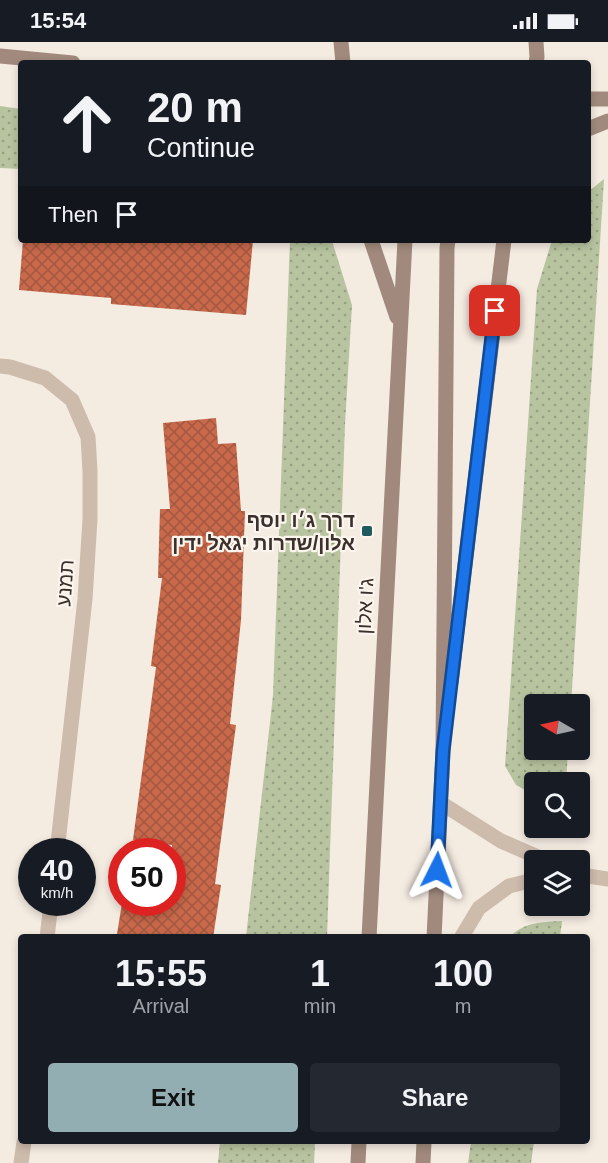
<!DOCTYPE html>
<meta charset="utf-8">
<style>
:root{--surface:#171b24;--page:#242831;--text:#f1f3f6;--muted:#9ea1a6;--accent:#92aeb2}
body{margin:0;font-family:Arial,Heebo,sans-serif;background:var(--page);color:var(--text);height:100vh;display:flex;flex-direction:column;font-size:22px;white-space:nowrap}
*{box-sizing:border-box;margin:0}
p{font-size:20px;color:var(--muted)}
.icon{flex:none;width:33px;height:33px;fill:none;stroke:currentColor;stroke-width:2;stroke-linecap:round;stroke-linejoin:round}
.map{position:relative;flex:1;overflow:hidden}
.sheet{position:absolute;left:18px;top:892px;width:572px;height:210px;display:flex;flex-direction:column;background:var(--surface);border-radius:6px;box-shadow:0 3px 9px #0003}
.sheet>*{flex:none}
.hud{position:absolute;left:18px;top:18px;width:573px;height:183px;border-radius:6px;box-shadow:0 3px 9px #0003;background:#171b24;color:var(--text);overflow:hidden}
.needle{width:39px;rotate:279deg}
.fabs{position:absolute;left:524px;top:652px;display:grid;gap:12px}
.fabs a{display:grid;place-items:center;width:66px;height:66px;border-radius:6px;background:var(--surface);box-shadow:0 3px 9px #0003;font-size:30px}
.speed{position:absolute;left:18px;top:796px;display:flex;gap:12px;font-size:30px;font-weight:700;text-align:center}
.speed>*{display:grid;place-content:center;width:78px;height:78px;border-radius:50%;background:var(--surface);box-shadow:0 3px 9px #0003;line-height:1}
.speed small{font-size:15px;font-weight:400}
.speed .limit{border:9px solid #d22;background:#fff;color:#111}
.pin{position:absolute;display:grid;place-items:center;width:51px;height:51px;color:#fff;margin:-26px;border-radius:12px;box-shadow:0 3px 9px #0006}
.me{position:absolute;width:66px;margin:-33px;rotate:3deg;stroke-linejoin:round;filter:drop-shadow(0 0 4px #0008)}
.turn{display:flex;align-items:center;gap:21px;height:126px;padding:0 30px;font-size:27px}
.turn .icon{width:78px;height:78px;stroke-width:2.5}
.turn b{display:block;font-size:42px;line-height:51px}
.then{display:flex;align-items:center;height:57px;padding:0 30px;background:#0003;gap:12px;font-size:22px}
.eta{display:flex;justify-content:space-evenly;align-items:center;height:102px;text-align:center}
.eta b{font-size:36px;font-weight:600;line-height:42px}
.cta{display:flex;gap:12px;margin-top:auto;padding:12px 30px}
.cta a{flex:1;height:69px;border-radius:6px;background:var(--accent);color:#111;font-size:24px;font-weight:600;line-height:69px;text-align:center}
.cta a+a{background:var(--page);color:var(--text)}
.status{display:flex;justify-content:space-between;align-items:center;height:42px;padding:0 30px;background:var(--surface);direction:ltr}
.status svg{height:16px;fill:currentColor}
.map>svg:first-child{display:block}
.grass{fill:url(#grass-dots)}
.building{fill:url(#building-cross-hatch)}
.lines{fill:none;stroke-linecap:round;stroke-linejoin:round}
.street{stroke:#cdbbac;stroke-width:15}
.secondary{stroke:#a18a7d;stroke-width:15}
.route-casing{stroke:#114b97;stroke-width:15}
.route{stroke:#1a73e8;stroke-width:10}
.poi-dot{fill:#1f5a5e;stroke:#fbf5ee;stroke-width:2}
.labels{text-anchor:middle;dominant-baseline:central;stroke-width:4.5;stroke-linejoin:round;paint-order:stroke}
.poi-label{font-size:20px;font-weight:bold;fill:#3b302b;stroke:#fbf5ee;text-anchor:end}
.street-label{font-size:20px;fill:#3b302b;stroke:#fbf5ee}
</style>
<div class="status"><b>15:54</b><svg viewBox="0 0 49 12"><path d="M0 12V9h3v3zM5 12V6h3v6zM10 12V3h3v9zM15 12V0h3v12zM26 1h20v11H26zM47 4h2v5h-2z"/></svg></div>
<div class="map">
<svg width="608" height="1121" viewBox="0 0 608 1121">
<defs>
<pattern id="grass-dots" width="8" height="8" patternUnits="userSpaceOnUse" patternTransform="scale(1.5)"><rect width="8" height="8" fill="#b8c4a0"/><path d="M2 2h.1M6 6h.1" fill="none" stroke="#97a083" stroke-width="1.8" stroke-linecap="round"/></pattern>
<pattern id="building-cross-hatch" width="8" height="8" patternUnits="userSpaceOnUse" patternTransform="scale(1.5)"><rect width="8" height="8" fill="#c8694b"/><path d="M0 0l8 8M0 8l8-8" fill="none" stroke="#a4573f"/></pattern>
</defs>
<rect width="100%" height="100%" fill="#f4ebe1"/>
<path class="grass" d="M0,64L21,67V127L0,126Z
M604,137L571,663H534V708H568L566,741H534V753L516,743L505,724L537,247L552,198H588V150Z
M290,198H328L333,202L352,263L345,382L327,895H246L273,653Z
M562,879L560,895H510C524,880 543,880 562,879Z
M220,1100H315L314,1121H218Z
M471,1100H534L531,1121H468Z"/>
<path class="building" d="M23,198H253L246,273L111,262V256L19,248Z
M216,376L218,402L236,401L241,469H245L241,578L230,682L236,683L215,842L221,843L213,896H140L117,892L122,861H172V803L133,798L156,625L151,624L162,536H158L160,467H170L163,381Z"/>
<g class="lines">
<path class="street" d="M0,324L10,325L45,336L72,358L88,395L90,429V477L85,557L57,810
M441,761L501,799L547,819
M579,831L588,834L608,837
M47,896L51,861
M461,896L479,866L509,844L534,838
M21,1121L24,1100"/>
<path class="secondary" d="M341,0L343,21
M0,14L73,21
M536,21L537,15L536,0
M588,57H608
M588,87L608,79
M371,198L397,275
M451,640L504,198
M369,896L405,198
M434,896L443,709L447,206L448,198
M358,1121L359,1100
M423,1121L424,1100"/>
</g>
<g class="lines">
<defs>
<path id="route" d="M437,828L443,709L495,269"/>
</defs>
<use href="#route" class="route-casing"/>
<use href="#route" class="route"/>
</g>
<rect class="poi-dot" x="361" y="483" width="12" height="12" rx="3"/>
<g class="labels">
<g class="poi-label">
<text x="355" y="478">דרך ג׳ו יוסף<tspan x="355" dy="23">אלון/שדרות יגאל ידין</tspan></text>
</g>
<g class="street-label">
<text transform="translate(65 541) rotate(-86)">תמנע</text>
<text transform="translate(365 564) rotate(-87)">ג'ו אלון</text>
</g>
</g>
</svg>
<div class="fabs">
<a><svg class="needle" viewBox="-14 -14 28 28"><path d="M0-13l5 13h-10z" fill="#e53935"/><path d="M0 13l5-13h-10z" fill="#9ea1a6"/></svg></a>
<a><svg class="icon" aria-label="search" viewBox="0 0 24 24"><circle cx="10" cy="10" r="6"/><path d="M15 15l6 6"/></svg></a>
<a><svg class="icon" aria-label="layers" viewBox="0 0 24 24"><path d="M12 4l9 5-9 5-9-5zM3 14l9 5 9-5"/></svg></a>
</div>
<div class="speed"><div>40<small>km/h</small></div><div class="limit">50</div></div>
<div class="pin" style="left:495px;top:269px;background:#d93025"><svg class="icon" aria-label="arrive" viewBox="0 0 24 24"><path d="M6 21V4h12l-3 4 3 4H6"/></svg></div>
<svg class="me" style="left:437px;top:828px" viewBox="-20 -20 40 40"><path d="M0-17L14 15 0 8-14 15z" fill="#1a73e8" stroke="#fff" stroke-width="4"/></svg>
<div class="hud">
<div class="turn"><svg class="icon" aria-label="ahead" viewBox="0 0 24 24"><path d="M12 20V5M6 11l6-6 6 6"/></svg><div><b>20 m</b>Continue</div></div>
<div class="then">Then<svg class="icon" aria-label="arrive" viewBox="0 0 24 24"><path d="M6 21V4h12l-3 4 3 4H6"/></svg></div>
</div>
<section class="sheet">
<div class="eta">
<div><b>15:55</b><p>Arrival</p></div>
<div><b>1</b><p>min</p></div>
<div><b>100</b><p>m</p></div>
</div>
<div class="cta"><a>Exit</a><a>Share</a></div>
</section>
</div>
